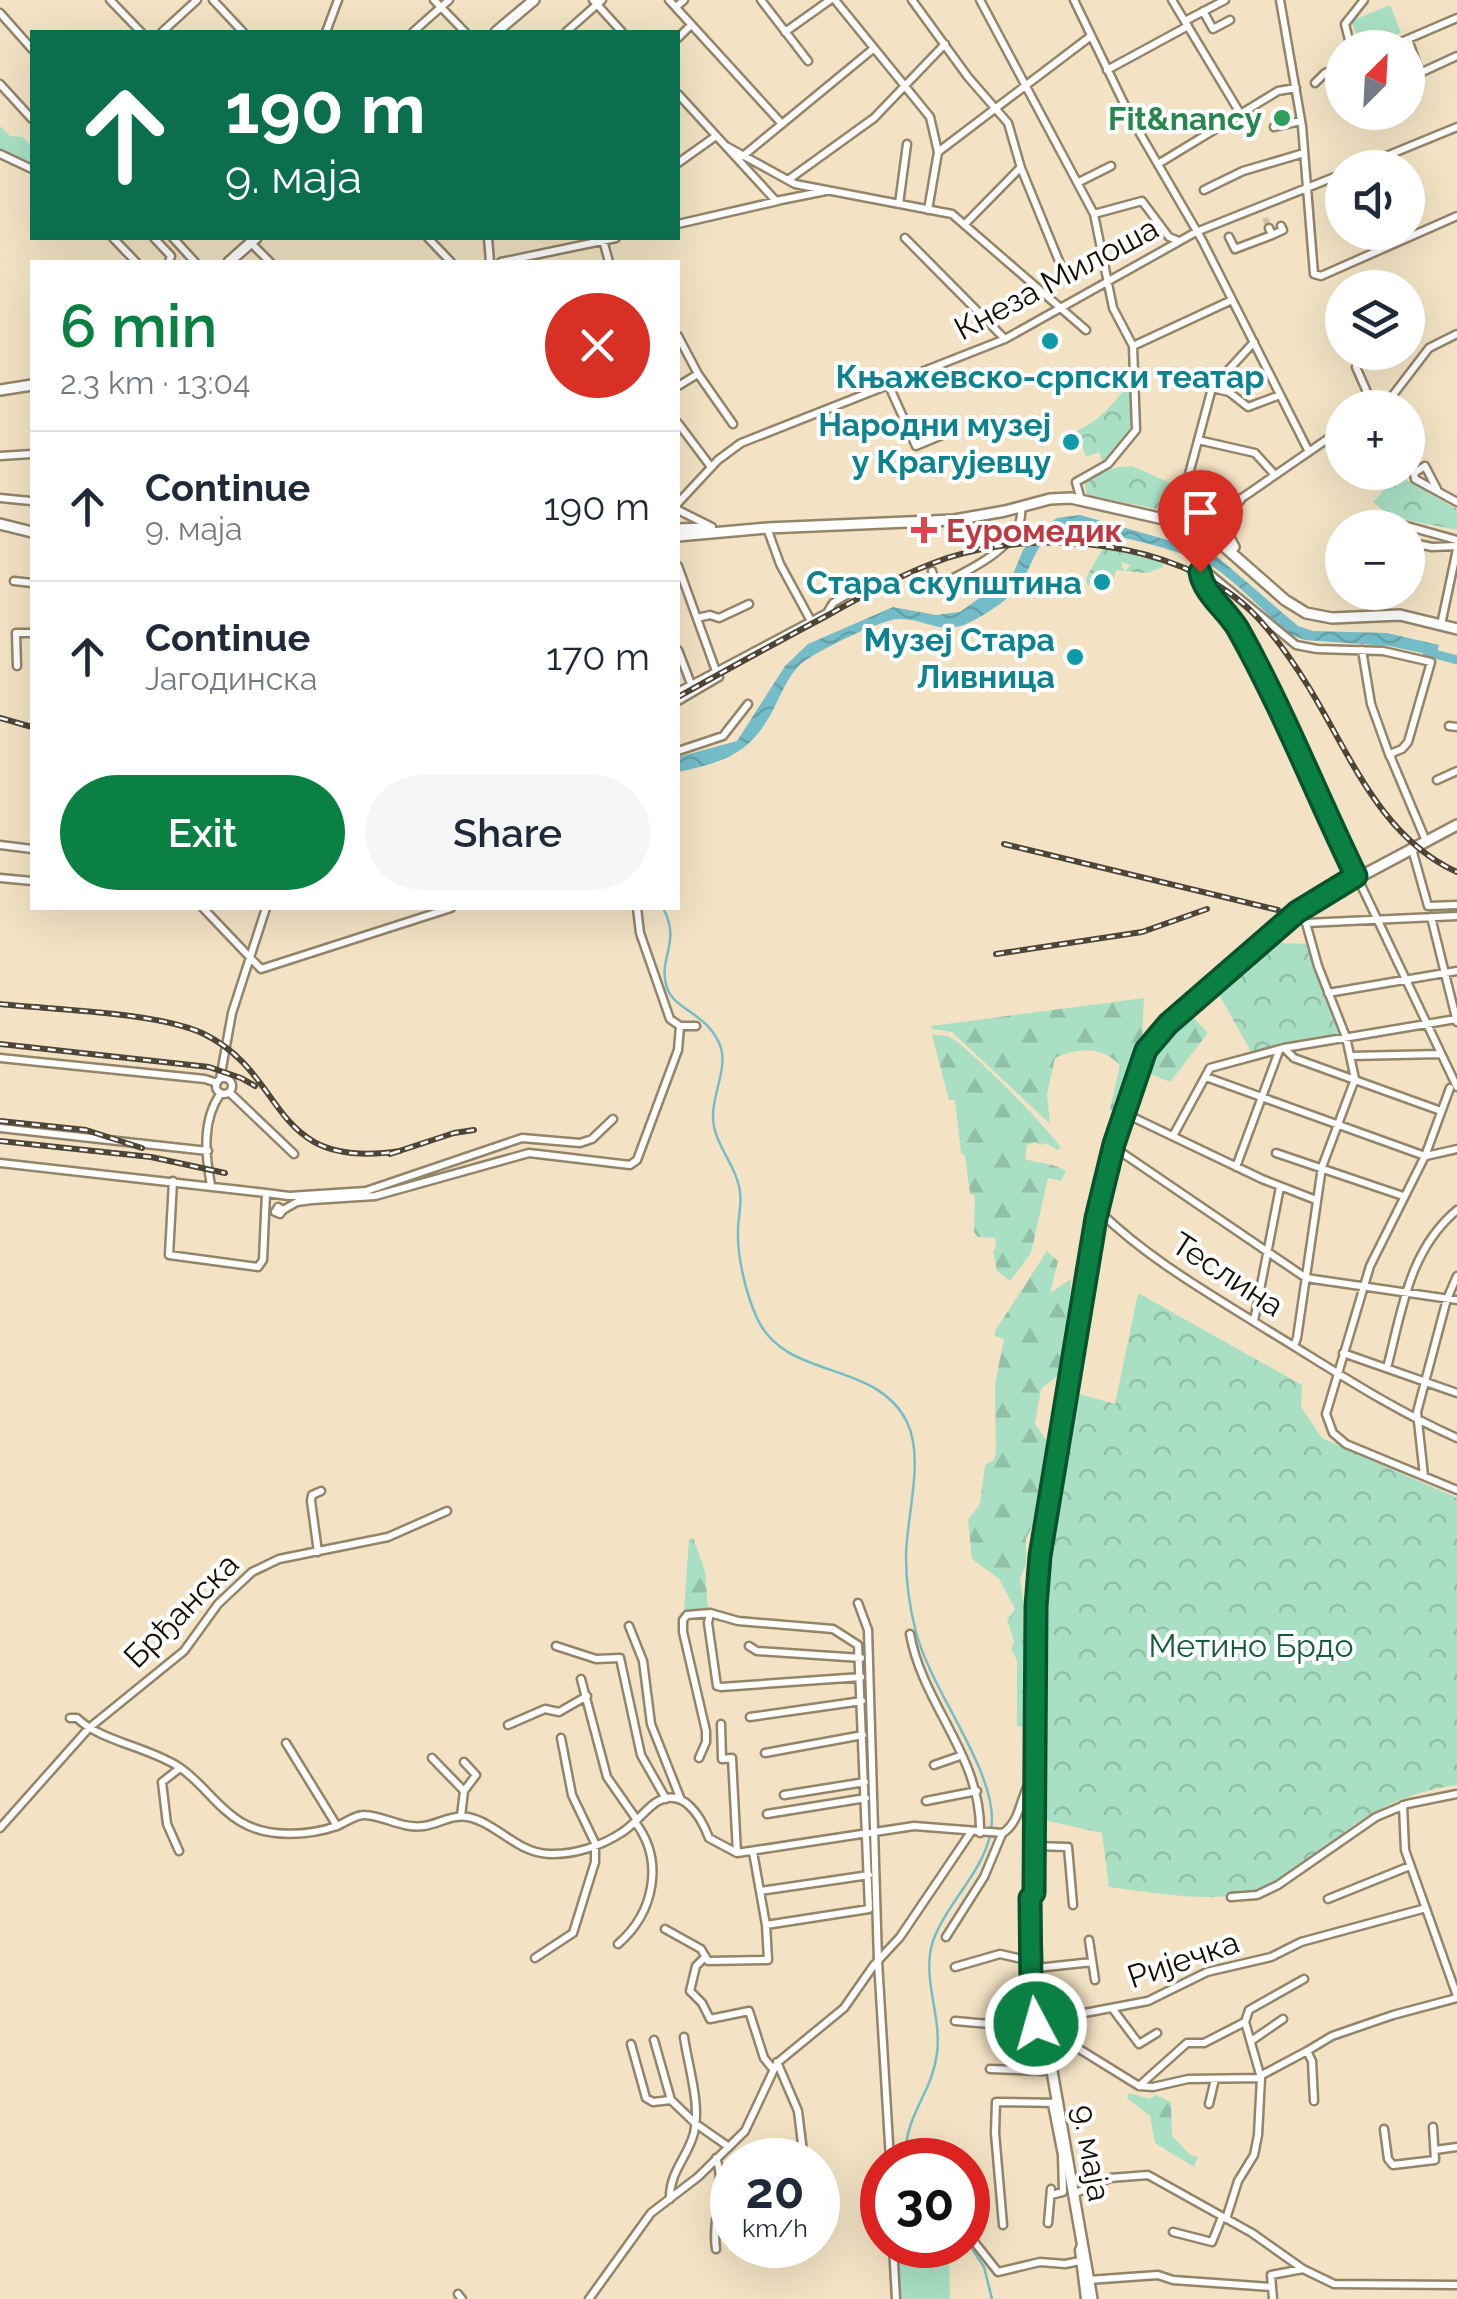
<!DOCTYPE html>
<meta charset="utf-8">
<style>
:root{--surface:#fff;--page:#f6f6f7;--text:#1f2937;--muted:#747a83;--line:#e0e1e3;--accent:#0b8043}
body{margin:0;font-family:Raleway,sans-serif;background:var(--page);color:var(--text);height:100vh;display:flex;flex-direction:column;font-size:38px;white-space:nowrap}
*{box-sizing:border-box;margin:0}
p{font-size:32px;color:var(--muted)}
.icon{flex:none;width:55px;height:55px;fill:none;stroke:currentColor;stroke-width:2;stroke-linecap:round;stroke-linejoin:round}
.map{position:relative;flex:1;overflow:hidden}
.details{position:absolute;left:30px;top:260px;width:650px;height:650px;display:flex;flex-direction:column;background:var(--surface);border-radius:0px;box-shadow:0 10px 40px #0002}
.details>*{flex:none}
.guide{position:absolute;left:30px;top:30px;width:650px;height:210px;border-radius:0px;box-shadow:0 10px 40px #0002;background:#0b6e4f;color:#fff;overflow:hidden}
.needle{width:65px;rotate:24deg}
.buttons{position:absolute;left:1325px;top:30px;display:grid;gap:20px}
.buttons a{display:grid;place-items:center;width:100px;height:100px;border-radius:50%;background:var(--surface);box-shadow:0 10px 40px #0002;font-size:50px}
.speed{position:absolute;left:710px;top:2138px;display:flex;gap:20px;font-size:50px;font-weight:700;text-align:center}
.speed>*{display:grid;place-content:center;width:130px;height:130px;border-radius:50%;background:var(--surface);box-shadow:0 10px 40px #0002;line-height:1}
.speed small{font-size:25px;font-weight:400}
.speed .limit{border:15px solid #d22;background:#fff;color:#111}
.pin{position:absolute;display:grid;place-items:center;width:85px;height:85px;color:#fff;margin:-102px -42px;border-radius:50% 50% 50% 0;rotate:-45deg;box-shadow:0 0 10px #0007}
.pin .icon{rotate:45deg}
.me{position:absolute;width:110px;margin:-55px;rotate:354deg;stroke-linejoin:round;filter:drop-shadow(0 0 8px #0008)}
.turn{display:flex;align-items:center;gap:35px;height:210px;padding:0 30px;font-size:45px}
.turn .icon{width:130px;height:130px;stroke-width:2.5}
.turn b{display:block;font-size:70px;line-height:85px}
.round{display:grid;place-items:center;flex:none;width:105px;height:105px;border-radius:52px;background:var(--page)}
.summary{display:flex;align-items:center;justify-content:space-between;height:170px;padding:0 30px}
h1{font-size:60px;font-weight:600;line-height:75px;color:var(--accent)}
.primary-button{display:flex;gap:20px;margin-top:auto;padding:20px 30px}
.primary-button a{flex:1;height:115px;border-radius:60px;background:var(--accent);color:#fff;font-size:40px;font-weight:600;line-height:115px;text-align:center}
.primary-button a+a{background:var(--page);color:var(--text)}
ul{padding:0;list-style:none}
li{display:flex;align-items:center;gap:30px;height:150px;padding:0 30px;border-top:2px solid var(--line)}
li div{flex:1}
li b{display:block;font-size:38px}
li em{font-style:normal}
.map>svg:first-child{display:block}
.grass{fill:url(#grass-tufts)}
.forest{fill:url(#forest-firs)}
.park{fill:url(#park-crowns)}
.pitch{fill:#a9e0c4}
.water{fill:url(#water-waves)}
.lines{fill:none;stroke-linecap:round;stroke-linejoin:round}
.stream{stroke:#74bdc8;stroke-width:2.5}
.river{stroke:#74bdc8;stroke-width:9}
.minor-tunnel{stroke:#d2c3a7;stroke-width:6;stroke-dasharray:6 3;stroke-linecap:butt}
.minor-casing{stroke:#948569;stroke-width:11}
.major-casing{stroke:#948569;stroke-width:14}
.minor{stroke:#fff;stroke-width:6}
.major{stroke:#fff;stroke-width:9}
.rail-casing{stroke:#4e4536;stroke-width:6}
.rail{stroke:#fff;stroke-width:2.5;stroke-dasharray:8;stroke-linecap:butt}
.route-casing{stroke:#07532c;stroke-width:25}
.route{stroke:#0b8043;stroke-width:18}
.leisure-dot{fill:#2e9e5b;stroke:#fff;stroke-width:4}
.culture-dot{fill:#0f9aa8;stroke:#fff;stroke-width:4}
.health-dot{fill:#e0444e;stroke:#fff;stroke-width:4}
.labels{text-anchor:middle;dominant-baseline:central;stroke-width:8;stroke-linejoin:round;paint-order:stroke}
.leisure-label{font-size:32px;font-weight:bold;fill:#27864d;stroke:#fff;text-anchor:end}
.street-label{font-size:32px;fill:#150f05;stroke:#fff}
.culture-label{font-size:32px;font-weight:bold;fill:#0d838f;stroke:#fff;text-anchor:end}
.health-label{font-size:32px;font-weight:bold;fill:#be3a42;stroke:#fff;text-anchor:start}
.park-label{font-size:32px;fill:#145b3f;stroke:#fff}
</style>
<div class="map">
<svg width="1457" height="2299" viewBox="0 0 1457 2299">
<defs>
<pattern id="grass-tufts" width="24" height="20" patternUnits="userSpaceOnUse" patternTransform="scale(2.5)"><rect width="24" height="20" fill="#a9e0c4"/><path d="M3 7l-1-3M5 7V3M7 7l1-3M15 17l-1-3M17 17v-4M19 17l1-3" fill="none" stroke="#91bfa7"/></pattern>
<pattern id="forest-firs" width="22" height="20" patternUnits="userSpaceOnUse" patternTransform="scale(2.5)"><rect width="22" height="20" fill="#a9e0c4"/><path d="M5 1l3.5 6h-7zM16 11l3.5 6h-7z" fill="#91bfa7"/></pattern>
<pattern id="park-crowns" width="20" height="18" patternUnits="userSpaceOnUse" patternTransform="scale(2.5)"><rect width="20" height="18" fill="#a9e0c4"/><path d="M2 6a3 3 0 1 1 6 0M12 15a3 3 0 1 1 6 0" fill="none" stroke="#91bfa7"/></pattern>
<pattern id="water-waves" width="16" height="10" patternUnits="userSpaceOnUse" patternTransform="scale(2.5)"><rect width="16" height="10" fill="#74bdc8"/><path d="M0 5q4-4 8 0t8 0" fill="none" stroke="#64a1aa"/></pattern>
</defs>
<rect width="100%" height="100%" fill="#f3e3c4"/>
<path class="grass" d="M0,126L10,136L23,137L32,147V166L0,151Z"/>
<path class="forest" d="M1144,998L1142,1040L1118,1113L1110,1109L1120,1065C1102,1046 1077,1047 1055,1058L1047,1094L1050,1124L952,1032L932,1029L931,1026Z
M1186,1010L1208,1033L1170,1082L1143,1071L1155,1040Z
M932,1035C936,1035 944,1035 948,1036C966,1044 1049,1129 1061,1148L1057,1150L1046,1143L1041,1145L1035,1142L1027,1145L1025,1159C1040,1164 1051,1162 1066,1171L1061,1181L1048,1178L1031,1253L1010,1281L997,1271L993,1251L996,1248L995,1238L978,1237L974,1232L975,1196L970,1193L965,1156L961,1153L955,1100H949Z
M1047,1251L1058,1261L1050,1293L1071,1279L1066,1364L1062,1372L1041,1389L1035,1424L1047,1441L1032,1527L1026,1538V1564L1020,1579L1023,1600L1025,1727L1017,1726V1660L1011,1650L1014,1641L1007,1620L1015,1609L999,1579L972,1559L968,1520L980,1504L985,1465L994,1460L996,1452L995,1384L1004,1339L995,1336V1331Z
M693,1538L705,1571L708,1609L684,1611L689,1539Z
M1129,2093L1150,2099L1156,2095L1171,2102L1172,2136L1190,2155L1198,2157L1194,2167L1155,2143L1150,2116L1127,2098Z"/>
<path class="park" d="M1130,382C1133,421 1136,437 1103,463L1099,452L1086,457L1077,431C1101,419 1112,406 1130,382Z
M1132,466L1186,490L1197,508L1192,516L1087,495L1084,479L1118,467Z
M1398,475L1457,509V530L1392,517L1373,502Z
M1103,548L1164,562L1163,567L1148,573L1125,571L1131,565L1121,562L1124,571L1116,570L1113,582L1094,573L1091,579L1097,585L1095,588L1087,584L1086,578Z
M1276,943L1311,944L1344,1037L1254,1057L1218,993Z
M1138,1293L1302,1385L1301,1407L1322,1438L1457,1498V1785C1418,1790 1383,1804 1351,1827C1323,1848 1296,1877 1263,1889C1217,1905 1156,1893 1109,1887L1102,1833L1044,1820V1571L1079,1394L1115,1404Z"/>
<path class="pitch" d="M1390,5L1401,33L1361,47L1351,21Z
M949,2256L950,2299H897L896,2257Z"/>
<path class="water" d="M1080,515L1213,553L1298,626L1313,631L1387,633L1439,645L1436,656L1389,646L1305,640L1289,634C1265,612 1241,587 1215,568C1194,553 1074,521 1054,533C1033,546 1031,572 1016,590C1005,602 981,618 966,624C941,635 923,618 899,619C882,619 817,651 802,663C789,674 782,692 774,708C751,754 725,762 678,772V757L737,741L785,666L808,644L893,607L936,615L960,612L1013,574L1023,550L1040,530L1057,518Z"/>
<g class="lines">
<path class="stream" d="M663,908C682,943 657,958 667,988C675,1011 709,1013 721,1048C727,1068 713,1094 713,1115C712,1143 737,1165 740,1192C742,1204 738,1218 738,1230C737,1257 746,1294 757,1318C785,1381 876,1359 907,1422C925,1459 906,1518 906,1557C906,1581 910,1609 916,1632C930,1688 993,1767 992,1820C991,1866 948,1899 933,1941C921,1977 942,2016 937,2053C932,2095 905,2112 905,2160
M968,2243L984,2267L992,2299"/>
<path class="river" d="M1427,652L1457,660"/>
<path class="minor-tunnel" d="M1265,218L1269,228"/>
<defs>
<path id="minor" d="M110,0L141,32
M213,0L243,32
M434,0L465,32
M593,0L622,32
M669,0L782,124
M761,0L808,61
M835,0L930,117L938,152
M912,0L968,77L1008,123L1021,168L1061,266
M980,0L1094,214L1113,308L1133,346L1136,430L1108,464L1076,482L1081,500
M1074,0L1131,118L1202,240L1309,452
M1172,0L1240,113
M1280,0L1302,126L1314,274L1321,276L1457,216
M676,7L684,0
M1203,11L1213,29L1230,20
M0,13L32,49
M1185,21L1225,0
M162,32L197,0
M326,32L338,0
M413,32L449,0
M566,32L602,0
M785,32L830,0
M678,38L691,25
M1408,39L1420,73L1457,56
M1351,48L1345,24L1364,0
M1387,48L1457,18
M1107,70L1188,26
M1315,83L1325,73L1342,66
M0,84L32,119
M678,94L776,201L826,191
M1274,127L1301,121
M726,146L795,184L952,214L1086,330
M0,154L32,169
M743,156L873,49
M678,163L716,136
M1158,164L1278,91L1296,88
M1357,168L1457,127
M788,180L874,118L945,44
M1079,182L1111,166
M1204,190L1243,171L1304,153
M899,204L907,144
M928,210L938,152L1091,36
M1094,214L1142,201L1169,237L1179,241
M678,224L778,201
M965,224L1020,168
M1272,235L1283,230L1281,226
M1229,237L1235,249L1272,235L1269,228
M113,238L136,262
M154,238L171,256L169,262
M173,238L195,262
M428,238L451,262
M488,238L490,262
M905,238L1005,339
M603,240L609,262
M254,246L270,262
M501,262L616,238
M678,336L698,374L733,424
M1133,346L1232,300
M1356,367L1374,408
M678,386L698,374
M889,386L916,446L952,431
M1212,388L1229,392L1248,407L1280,395
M1377,408L1390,399L1429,348L1457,334
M678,423L711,467
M1198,440L1255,453L1275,475
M0,456L32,454
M1189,474L1212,388L1254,342
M1437,489L1425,466L1414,473L1415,479L1457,502
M0,498L31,501
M1239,500L1342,429
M678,503L718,460L741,443L1005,339L1196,232L1342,174
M678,510L712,527
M1227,512L1210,545L1200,576L1235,623L1254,660L1457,1087
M767,528L780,564L811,621
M1393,528L1403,525L1457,540
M1408,542L1432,547L1457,546
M678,566L716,671
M932,571L937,586C965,572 1026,546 1021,507
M1211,575L1296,645L1317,649L1383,651L1431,662L1408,742L1402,749L1392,753L1391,758L1426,841
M14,581L32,583
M697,618L710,615L719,618L749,604
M1441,625L1457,549
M678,650L691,684
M1362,650L1371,704L1390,757
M17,666L16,633H32
M678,692L827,613L833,603L860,587
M678,701L719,677
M1449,726L1457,727
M678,751L723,736L748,704
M1437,780L1457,771
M0,845L32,849
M1412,849L1428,906L1457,905
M0,878L32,881
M203,908L261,969L451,908
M637,908L640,933L670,1019L680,1026H696
M1294,915L1306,923L1457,916
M1431,917L1457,1022
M1328,993L1457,971
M1284,1048L1294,1058L1441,1111
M1351,1056L1441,1054
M0,1058L205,1079L217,1083
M1206,1077L1425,1156
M216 1086a8 8 0 1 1 16 0a8 8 0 1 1-16 0Z
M220,1079L232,1013L266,908
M1450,1088L1425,1156L1370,1266L1326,1414L1333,1433L1346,1444L1457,1490
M229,1092L294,1154
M1124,1113L1262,1179L1316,1200
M0,1128L208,1151
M1173,1136L1210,1068L1284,1048L1456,1019
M1115,1148L1306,1278L1457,1300
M1276,1153L1403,1196
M1426,1156L1457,1149
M0,1163L266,1193
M1236,1167L1279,1051
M173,1181L169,1255L258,1267L263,1260L266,1193L289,1196L366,1191L522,1138L580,1143L592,1139L613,1119
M211,1185C205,1154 202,1119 221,1093
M278,1207L283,1210L280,1214L275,1212Z
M283,1210L297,1202L312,1200L375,1196L529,1153L630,1165L637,1160L678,1050L680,1026
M1099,1211C1148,1259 1210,1294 1269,1331C1330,1368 1391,1409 1457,1438
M1254,1321L1280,1187
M1294,1346L1297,1338L1322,1167L1355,1079L1346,1037L1318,966L1306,923
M1343,1353L1457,1393
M1387,1368C1402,1310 1409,1250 1457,1210
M1424,1476L1417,1412L1447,1299L1457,1276
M318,1552L311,1501L312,1495L321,1491
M858,1603L868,1630L878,1961L890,2160
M710,1613L708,1623L717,1686L721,1687L861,1677
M629,1626L643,1661L651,1724L681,1800
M910,1634C923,1706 982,1756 980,1833
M556,1646L596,1659L620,1658L641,1755L666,1799
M749,1646L757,1651L861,1658
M581,1679L607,1777L637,1820
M750,1717L862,1701
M70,1718H77C100,1741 149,1747 179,1767C202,1782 217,1808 241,1822C268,1838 308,1836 337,1826C345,1823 356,1814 365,1815C385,1816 402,1829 424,1826C438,1824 453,1814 468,1817C497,1823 517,1853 549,1854C574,1855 601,1846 621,1833C634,1825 643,1812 655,1803C683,1785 701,1817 709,1838L737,1853L914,1826L1003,1833C1023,1819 1019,1793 1034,1777
M721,1724L722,1759L732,1758L737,1853
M508,1725L545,1709L559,1712L587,1696
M286,1743L337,1826
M765,1753L863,1735
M432,1758L464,1791
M699,1758L706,1742V1731L683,1632V1620L687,1615L710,1613L738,1621L833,1629L858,1645L869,1909L766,1925
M934,1765L960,1756
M784,1795L865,1782
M926,1801L977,1791
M1403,1805L1405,1850L1457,1996
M767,1814L866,1798
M461,1816L464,1791L476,1775L464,1762
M0,1828L89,1728L184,1651L218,1604L252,1572L279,1559L388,1537L447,1511
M1034,1846L1068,1847L1073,1905
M179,1851L167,1824L162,1782L180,1768
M1029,1871L1030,1896
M760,1891L869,1875
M1231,1897L1257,1895L1278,1885L1376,1817L1407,1804L1457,1794
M1328,1899L1410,1866
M665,1929L701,1949L708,1961L768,1960L766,1925L753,1852
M1031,1935L1032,1999
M946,1937L984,1877L1002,1834
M1089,1940L1095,1980
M618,1944C654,1913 665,1861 635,1822
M705,1957L696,1966L690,1991L702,2003L710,2019L749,2011L764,2058L773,2069
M535,1958L573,1933L595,1862V1843L572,1795L561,1738
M955,1967L1000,1954L1031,1961
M1037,1968L1092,1962
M1034,1996L1043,2071
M1112,2008L1139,2044L1157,2033
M955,2021L1036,2028
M1042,2021L1148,2001L1207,1972L1271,1957L1301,1942L1426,1908
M1245,2022L1249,2010L1304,1979
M654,2040L671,2100L696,2124L729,2147
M1047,2040L1076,2047L1139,2086L1153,2087L1188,2079L1261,2078
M1251,2041L1283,2019
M631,2044L646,2098L653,2102L671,2100
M1307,2051L1332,2036L1393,2015L1457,1998
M777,2062L798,2111L804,2160
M990,2069L1043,2071
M1260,2076L1307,2051L1312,2061L1314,2101
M1139,2086L1187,2043H1204L1245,2022
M1209,2104L1215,2079
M1384,2129L1388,2159L1393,2165L1435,2160L1433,2127
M1435,2150L1457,2147
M1076,2193L1110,2178L1148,2175L1252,2233L1303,2269L1334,2284L1457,2285
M1051,2195L1063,2192L1062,2155L1052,2104
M670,2199C669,2172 688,2157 694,2133C701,2104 688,2066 684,2037
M1226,2219L1238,2181L1254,2155L1258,2135L1261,2078L1245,2022
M1048,2223L1051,2189
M1003,2225L995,2133L996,2102L1058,2103
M1173,2232L1212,2242L1222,2217
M968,2234L998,2272L1040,2262L1065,2264L1080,2261
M893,2245L896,2299
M1081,2245L1079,2250L1085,2299
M759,2246L769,2251L776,2245
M716,2249C711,2219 727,2187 716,2158
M1088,2280L1158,2275L1173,2280L1271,2287
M458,2294L462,2299
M589,2299L651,2213L698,2177L745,2131L777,2063L844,2008L874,1965L900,1937L971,1832
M1273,2299L1271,2275L1303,2269"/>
<path id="major" d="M496,32L534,0
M229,262L256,238
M0,390L32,385
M1230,507L1224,529L1234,547
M1181,518L1204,516L1239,500
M0,524L32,532
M678,529L704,528
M678,536L767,528L954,520L1005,511L1050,499L1071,498L1203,528L1285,600L1306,613L1332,618L1400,615L1457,629
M1092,2299L1038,1991L1034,1897L1036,1595L1049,1484L1070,1382L1096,1218L1134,1079L1147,1049L1158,1033L1305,906L1457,825"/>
</defs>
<use href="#minor" class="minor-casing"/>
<use href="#major" class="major-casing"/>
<use href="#minor" class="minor"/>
<use href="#major" class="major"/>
<defs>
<path id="rail" d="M678,697C728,669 779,641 830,614C868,593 906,572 947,558C1039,528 1174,540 1248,608C1271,630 1292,660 1308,686C1350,754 1380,837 1457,872
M0,718L32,727
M1004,844L1278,910
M996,954L1142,932L1207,909
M0,1004C54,1010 158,1012 204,1034C290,1076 267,1171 400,1151
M0,1044L209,1067L241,1078L255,1086
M0,1121L86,1130L142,1148
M0,1141L151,1157L225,1173
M390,1154L454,1133L474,1130"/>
</defs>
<use href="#rail" class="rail-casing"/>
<use href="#rail" class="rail"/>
</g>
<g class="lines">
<defs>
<path id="route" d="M1036,2024L1031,1989L1030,1898L1034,1893L1036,1606L1040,1556L1096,1218L1114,1144L1146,1050L1168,1024L1297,912L1356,876C1316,794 1283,709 1238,629C1227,610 1203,593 1200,572"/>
</defs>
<use href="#route" class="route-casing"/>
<use href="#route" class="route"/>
</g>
<circle class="leisure-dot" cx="1282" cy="118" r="10"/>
<g class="culture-dot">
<circle cx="1050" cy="341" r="10"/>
<circle cx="1071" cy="442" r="10"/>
<circle cx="1102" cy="582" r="10"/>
<circle cx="1075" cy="657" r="10"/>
</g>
<path class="health-dot" d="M919 515h10v10h10v10h-10v10h-10v-10h-10v-10h10z"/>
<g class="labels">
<g class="leisure-label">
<text x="1262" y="118">Fit&amp;nancy</text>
</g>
<g class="street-label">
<text transform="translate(1056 278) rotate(-28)">Кнеза Милоша</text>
<text transform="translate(1228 1274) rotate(33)">Теслина</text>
<text transform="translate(181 1610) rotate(-45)">Брђанска</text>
<text transform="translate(1183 1959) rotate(-19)">Ријечка</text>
<text transform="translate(1092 2153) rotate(80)">9. маја</text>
</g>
<g class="culture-label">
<text x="1050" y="376" text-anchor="middle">Књажевско-српски театар</text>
<text x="1051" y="424">Народни музеј<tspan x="1051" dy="37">у Крагујевцу</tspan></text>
<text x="1082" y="582">Стара скупштина</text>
<text x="1055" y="639">Музеј Стара<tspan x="1055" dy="37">Ливница</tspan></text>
</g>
<g class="health-label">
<text x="946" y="530">Еуромедик</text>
</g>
<g class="park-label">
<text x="1251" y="1645">Метино Брдо</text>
</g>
</g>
</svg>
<div class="buttons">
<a><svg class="needle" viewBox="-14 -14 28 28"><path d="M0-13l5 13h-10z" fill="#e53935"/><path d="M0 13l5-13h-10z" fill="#747a83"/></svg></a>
<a><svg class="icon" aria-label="sound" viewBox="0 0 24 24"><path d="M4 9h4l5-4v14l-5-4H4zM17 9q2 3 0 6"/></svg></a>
<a><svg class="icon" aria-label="layers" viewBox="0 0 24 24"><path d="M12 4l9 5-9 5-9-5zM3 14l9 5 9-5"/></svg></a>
<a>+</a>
<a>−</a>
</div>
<div class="speed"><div>20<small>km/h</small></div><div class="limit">30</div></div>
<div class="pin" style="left:1200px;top:572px;background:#d93025"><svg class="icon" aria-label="arrive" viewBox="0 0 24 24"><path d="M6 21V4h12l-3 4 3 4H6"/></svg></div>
<svg class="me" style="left:1036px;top:2024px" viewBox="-20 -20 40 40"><circle r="17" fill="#0b8043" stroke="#fff" stroke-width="3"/><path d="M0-11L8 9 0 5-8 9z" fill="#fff"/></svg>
<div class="guide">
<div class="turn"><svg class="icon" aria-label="ahead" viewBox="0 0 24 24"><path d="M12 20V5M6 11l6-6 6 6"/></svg><div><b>190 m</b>9. маја</div></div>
</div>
<section class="details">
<div class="summary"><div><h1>6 min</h1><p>2.3 km · 13:04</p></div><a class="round" style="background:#d93025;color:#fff"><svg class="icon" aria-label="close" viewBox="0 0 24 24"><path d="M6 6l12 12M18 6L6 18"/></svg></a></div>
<ul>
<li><svg class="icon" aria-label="ahead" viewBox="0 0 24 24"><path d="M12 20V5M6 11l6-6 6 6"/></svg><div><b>Continue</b><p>9. маја</p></div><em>190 m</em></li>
<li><svg class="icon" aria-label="ahead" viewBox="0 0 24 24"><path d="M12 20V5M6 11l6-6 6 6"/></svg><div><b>Continue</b><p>Јагодинска</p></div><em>170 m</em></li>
</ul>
<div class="primary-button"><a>Exit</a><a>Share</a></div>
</section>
</div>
